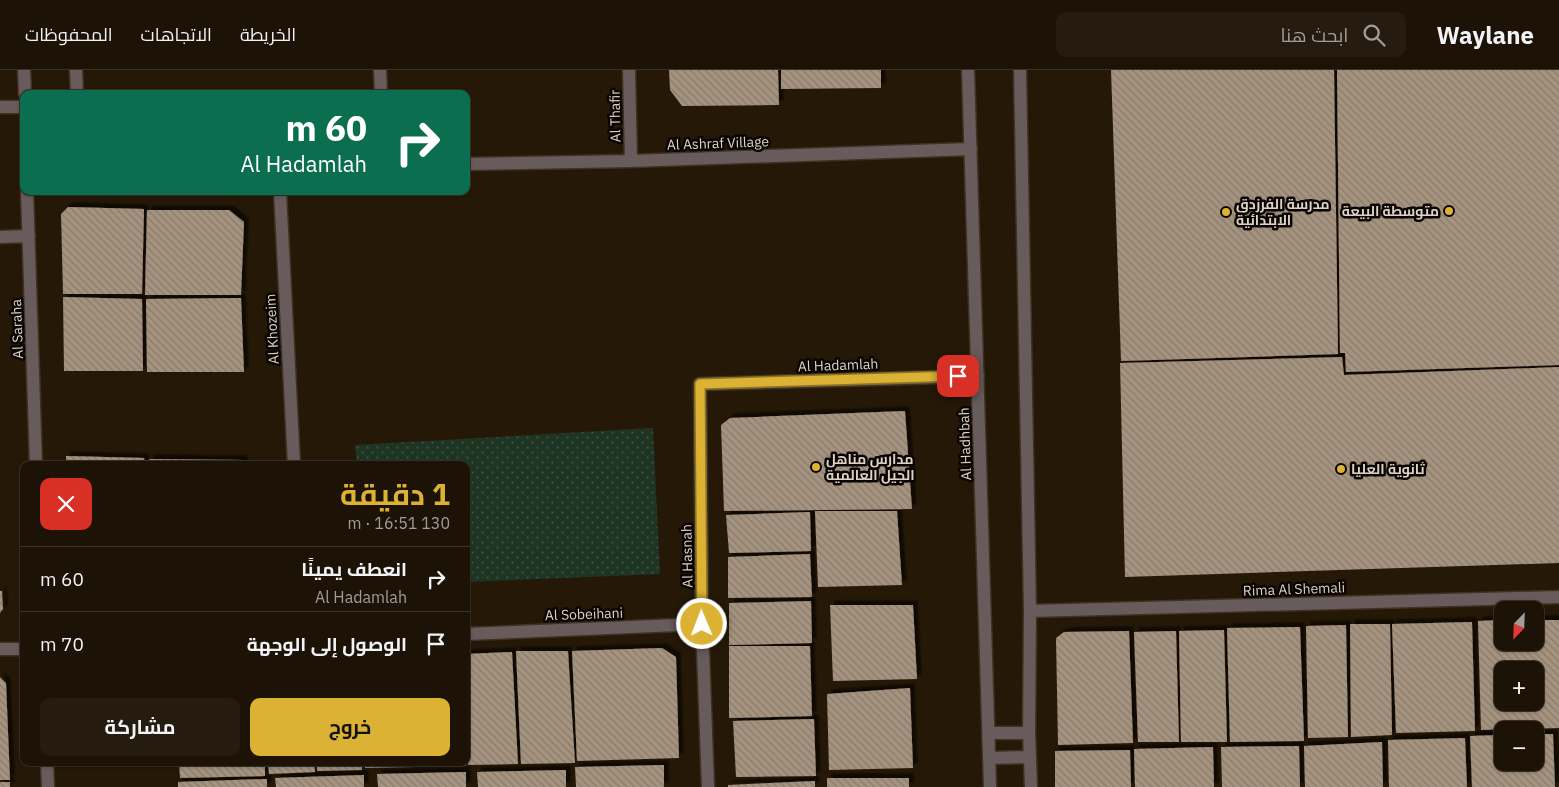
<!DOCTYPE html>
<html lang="ar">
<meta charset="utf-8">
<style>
:root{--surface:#1c1205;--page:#251b0f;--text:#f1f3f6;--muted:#a09e9a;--line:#3a3227;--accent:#dbb233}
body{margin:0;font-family:"IBM Plex Sans",Cairo,sans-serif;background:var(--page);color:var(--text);direction:rtl;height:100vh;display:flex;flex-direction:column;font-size:19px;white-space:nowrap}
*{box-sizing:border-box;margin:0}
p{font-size:16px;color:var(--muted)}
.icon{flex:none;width:28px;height:28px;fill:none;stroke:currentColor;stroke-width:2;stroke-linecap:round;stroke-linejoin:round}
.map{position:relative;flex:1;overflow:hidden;direction:ltr}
.side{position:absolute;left:20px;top:391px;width:450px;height:305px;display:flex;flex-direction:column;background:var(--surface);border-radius:10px;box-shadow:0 1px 4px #0004,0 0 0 1px var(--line);direction:rtl}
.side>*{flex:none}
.top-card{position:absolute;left:20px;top:20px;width:450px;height:105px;border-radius:10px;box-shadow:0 1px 4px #0004,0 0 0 1px var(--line);direction:rtl;background:#0b6e4f;color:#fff;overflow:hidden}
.needle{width:32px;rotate:203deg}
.buttons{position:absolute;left:1494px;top:531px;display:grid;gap:10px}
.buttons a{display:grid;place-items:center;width:50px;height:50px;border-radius:10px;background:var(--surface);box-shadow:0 1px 4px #0004,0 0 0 1px var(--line);font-size:25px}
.pin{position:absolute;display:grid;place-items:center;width:42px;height:42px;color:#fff;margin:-21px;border-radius:10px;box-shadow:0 2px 8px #0006}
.me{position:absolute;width:55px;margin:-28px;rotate:359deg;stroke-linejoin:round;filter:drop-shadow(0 0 4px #0008)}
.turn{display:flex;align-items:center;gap:18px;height:105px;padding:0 20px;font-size:22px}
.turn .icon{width:65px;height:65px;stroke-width:2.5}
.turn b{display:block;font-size:35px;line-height:42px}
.round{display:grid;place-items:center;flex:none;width:52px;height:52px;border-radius:10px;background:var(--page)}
.summary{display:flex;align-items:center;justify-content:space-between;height:85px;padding:0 20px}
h1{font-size:30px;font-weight:700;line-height:38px;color:var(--accent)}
.button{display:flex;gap:10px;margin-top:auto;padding:10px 20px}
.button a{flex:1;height:58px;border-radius:10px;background:var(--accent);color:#111;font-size:20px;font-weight:700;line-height:58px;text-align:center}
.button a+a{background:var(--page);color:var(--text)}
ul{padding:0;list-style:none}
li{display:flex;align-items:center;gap:15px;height:65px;padding:0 20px;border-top:1px solid var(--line)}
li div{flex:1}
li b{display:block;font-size:19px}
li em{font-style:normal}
header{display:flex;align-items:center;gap:30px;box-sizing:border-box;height:70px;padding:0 25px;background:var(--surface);border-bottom:1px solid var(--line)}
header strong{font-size:24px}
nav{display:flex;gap:28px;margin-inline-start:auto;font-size:18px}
.search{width:350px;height:45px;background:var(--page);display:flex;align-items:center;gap:12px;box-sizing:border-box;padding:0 18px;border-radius:10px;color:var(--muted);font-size:19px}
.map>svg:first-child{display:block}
.garden{fill:url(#garden-dots)}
.building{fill:url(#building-back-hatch);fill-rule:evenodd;filter:url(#shadow)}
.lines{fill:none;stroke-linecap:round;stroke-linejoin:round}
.minor-casing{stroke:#3f3222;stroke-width:15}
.minor{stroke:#675b5c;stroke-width:12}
.route-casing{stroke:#8e7421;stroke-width:12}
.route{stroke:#dbb233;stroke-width:9}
.poi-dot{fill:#dbb233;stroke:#0a0501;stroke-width:2}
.labels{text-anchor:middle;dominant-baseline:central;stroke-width:5;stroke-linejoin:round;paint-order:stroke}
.street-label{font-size:14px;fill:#dcd3c8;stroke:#0a0501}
.poi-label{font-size:14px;font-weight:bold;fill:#dcd3c8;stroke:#0a0501;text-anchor:start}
</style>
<header>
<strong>Waylane</strong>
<div class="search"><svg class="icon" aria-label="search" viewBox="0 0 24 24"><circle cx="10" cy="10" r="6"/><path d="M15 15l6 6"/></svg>ابحث هنا</div>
<nav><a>الخريطة</a><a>الاتجاهات</a><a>المحفوظات</a></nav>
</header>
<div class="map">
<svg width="1559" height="717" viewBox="0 0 1559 717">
<defs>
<pattern id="garden-dots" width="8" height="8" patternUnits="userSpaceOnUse" patternTransform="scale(1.25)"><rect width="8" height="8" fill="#1f3524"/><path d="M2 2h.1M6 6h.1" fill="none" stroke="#3f5142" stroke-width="1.8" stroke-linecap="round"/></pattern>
<pattern id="building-back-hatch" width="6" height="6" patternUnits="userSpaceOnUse" patternTransform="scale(1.25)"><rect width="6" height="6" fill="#a5937f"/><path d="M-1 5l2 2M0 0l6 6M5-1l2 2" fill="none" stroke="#877a6b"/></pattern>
<filter id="shadow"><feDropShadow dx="4.5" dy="-4.5" stdDeviation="1" flood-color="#0009"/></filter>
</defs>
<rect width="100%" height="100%" fill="#251807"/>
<path class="garden" d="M653,358L660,504L466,512V395H357L355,375Z"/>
<path class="building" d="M669,0H778L779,35L682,36L670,20Z
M781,0H881V18L781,19Z
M1111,0H1334L1338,284L1121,291Z
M1337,0H1559V295L1346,302L1345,283H1340Z
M68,137L144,139L142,224H63L61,144Z
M147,140H229L244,152L241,225H145Z
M63,227L142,229L143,301H64Z
M241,228L244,302H147L146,229Z
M1342,287L1344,305L1559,297V493L1125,507L1120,293Z
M905,341L912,439L724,441L721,355L730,348Z
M66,386L144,388L145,395H66Z
M149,389L243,390V395H149Z
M815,441H897L902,515L818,517Z
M810,442L811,481L729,483L726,445Z
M810,484L812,527L728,528V487Z
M0,521H2L3,539L0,543Z
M811,531L812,573L729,575V533Z
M830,535H913L917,609L833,611Z
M1502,550V572H1535V550H1559V658L1481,660L1478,551ZM1502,600H1535V632H1502Z
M1472,552L1475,661L1396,663L1392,554Z
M1350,554H1390L1392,665L1351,667Z
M1346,555L1348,667L1308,668L1306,556Z
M1300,557L1304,671L1230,672L1227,558Z
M1224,560L1227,672H1181L1179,561Z
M1129,561L1133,673L1058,675L1056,568L1064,562Z
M1176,561L1179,672H1138L1134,562Z
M729,576H810L812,646L729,648Z
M662,578L676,587L679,688L577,691L572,581Z
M516,581H568L575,693L521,694Z
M512,582L518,694L468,695L466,584Z
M0,607L6,613L10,710H0Z
M910,618L913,698L829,700L827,624Z
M814,649L816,706L736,707L733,651Z
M1535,664H1553L1555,717H1472L1470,666L1502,665V692H1535Z
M1465,668L1467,717H1389L1388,670Z
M1382,672L1383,717H1305L1304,676Z
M1299,676L1300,717H1222L1221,677Z
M1213,677L1214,717H1135L1134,679Z
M1130,680L1131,717H1055V681Z
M179,692H265V706L180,708Z
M268,692H314L315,702L269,704Z
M317,692H362V700L317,701Z
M365,692H413V697L365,698Z
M416,692H466V696L416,697Z
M664,695V717H576L575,697Z
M566,700V717H478L477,702Z
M466,702V717H378L377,704Z
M364,705V717H276L275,708Z
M827,708H909V717H827Z
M267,709V717H178V712Z
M815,711V717H728V715Z
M0,712H10V717H0Z"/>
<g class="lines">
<defs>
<path id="minor" d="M24,0L25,24
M76,0L77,24
M380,0L381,24
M629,0L631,91
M968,0L990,717
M1020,0L1030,541L1029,663L1031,717
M0,37H24
M466,94L631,91L971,79
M27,121L36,395
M280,121L294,395
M0,167L29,166
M1030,541L1559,527
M466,564L702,554
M0,579H24
M989,663H1029
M989,688L1030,687
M47,692L48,717
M708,717L702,554L700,314L978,306"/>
</defs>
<use href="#minor" class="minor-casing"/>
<use href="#minor" class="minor"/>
</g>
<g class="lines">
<defs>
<path id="route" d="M702,554L700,314L958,306"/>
</defs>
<use href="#route" class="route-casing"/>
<use href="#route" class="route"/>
</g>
<g class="poi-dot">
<circle cx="1449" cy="141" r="5"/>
<circle cx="1226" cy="142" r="5"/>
<circle cx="816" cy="397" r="5"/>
<circle cx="1341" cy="399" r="5"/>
</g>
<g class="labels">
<g class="street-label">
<text transform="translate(615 46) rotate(-91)">Al Thafir</text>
<text transform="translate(718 73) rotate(-2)">Al Ashraf Village</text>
<text transform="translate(17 259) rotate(-92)">Al Saraha</text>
<text transform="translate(272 259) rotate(-93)">Al Khozeim</text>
<text transform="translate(838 295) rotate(-2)">Al Hadamlah</text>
<text transform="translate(965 374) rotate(-92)">Al Hadhbah</text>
<text transform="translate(687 486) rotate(-91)">Al Hasnah</text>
<text transform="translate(1294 519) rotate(-2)">Rima Al Shemali</text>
<text transform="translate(584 544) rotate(-2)">Al Sobeihani</text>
</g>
<g class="poi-label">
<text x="1236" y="134">مدرسة الفرزدق<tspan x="1236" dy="16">الابتدائية</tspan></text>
<text x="1439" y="141" text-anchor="end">متوسطة البيعة</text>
<text x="826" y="389">مدارس مناهل<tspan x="826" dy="16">الجيل العالمية</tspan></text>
<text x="1351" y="399">ثانوية العليا</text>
</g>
</g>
</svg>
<div class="buttons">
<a><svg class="needle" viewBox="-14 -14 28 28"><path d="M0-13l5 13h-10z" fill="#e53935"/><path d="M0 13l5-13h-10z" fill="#a09e9a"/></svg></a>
<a>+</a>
<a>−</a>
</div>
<div class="pin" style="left:958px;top:306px;background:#d93025"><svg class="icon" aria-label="arrive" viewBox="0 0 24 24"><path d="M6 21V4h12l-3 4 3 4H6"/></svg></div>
<svg class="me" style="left:702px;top:554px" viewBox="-20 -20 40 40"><circle r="17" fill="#dbb233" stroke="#fff" stroke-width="3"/><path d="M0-11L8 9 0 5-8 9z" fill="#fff"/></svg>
<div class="top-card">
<div class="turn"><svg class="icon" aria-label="right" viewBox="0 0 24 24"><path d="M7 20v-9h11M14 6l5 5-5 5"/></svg><div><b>60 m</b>Al Hadamlah</div></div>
</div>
<section class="side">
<div class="summary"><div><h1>1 دقيقة</h1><p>130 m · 16:51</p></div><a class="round" style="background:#d93025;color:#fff"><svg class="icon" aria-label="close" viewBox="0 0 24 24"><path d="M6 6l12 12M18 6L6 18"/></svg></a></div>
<ul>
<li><svg class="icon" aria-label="right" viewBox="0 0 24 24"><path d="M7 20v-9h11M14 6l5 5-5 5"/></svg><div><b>انعطف يمينًا</b><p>Al Hadamlah</p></div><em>60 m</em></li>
<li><svg class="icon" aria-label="arrive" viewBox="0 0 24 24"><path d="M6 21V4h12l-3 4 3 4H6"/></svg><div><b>الوصول إلى الوجهة</b></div><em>70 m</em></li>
</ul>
<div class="button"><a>خروج</a><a>مشاركة</a></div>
</section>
</div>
